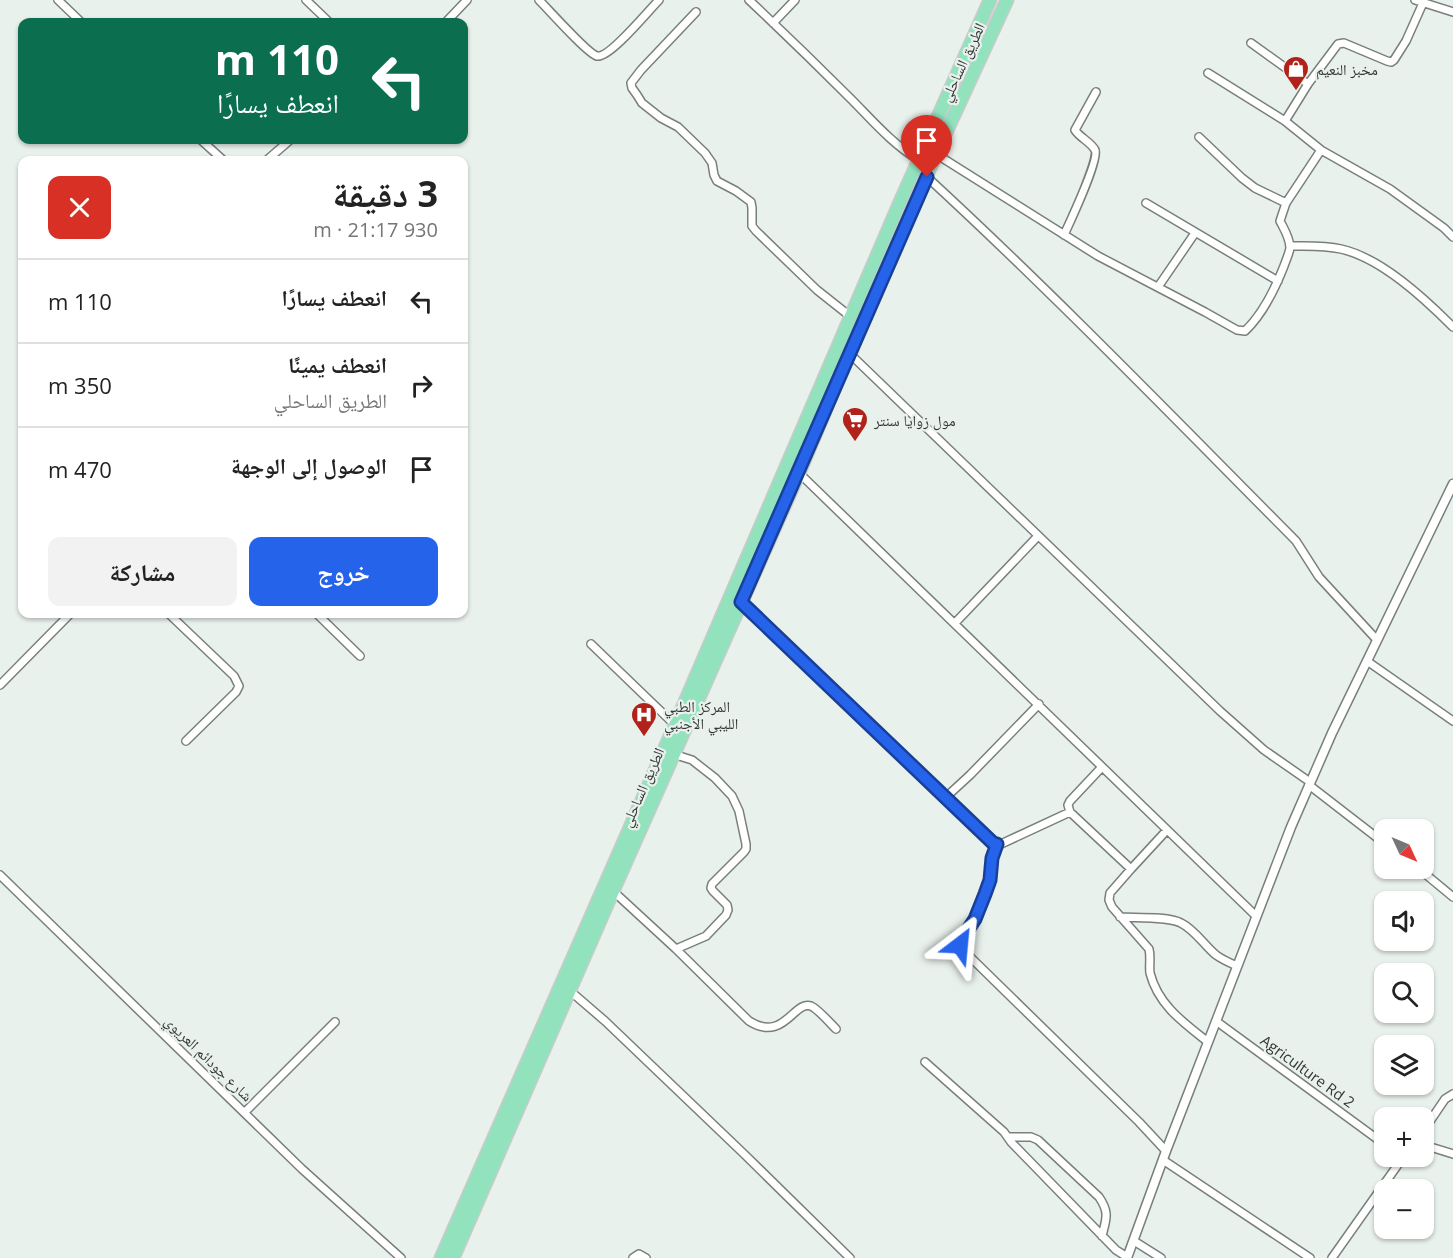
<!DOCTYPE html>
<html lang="ar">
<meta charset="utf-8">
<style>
:root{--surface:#fff;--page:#f2f2f2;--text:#222;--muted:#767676;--line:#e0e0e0;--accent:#2563eb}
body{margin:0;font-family:"Open Sans","Noto Naskh Arabic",sans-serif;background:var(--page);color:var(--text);direction:rtl;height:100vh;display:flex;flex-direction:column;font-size:22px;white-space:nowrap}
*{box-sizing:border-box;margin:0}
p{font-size:20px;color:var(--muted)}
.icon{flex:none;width:33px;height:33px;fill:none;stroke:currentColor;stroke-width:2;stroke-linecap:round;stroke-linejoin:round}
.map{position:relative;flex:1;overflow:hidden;direction:ltr}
.side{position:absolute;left:18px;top:156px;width:450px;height:462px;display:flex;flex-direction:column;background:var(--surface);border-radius:12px;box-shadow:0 2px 4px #0004;direction:rtl}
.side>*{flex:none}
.top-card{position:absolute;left:18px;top:18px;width:450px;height:126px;border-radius:12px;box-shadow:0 2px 4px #0004;direction:rtl;background:#0b6e4f;color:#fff;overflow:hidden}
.needle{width:39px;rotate:134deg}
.buttons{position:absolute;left:1374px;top:819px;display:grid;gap:12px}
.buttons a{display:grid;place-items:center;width:60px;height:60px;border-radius:12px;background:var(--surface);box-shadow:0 2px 4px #0004;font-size:30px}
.pin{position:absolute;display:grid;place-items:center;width:51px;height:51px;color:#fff;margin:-62px -26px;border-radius:50% 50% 50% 0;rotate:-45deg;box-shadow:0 0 6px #0007}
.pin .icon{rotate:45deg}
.me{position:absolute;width:66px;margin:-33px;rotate:29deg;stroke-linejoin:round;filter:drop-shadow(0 0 4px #0008)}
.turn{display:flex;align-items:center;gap:21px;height:126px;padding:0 30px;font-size:27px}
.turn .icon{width:78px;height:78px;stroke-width:2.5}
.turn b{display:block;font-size:42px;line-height:51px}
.round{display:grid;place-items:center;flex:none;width:63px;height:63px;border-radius:12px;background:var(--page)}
.head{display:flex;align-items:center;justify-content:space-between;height:102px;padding:0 30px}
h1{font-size:36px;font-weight:700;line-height:45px}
.cta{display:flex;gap:12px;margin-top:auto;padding:12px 30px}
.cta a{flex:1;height:69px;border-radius:12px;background:var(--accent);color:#fff;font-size:24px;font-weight:700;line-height:69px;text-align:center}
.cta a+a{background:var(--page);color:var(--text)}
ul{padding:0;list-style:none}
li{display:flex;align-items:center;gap:18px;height:84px;padding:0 30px;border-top:2px solid var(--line)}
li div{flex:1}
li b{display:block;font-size:22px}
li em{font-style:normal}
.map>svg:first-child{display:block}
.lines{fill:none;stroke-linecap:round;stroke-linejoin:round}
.minor-casing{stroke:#79807c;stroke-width:10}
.tertiary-casing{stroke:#79807c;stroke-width:11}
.trunk-casing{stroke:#cacbcb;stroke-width:15}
.minor{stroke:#fff;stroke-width:7}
.tertiary{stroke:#fff;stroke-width:8}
.trunk{stroke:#92e2be;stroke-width:12}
.route-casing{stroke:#184099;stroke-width:15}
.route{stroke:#2563eb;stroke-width:10}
.labels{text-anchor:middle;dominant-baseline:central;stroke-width:4.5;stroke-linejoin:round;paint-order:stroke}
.street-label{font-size:15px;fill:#343736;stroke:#e9f1ec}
.poi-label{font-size:15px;fill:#343736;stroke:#e9f1ec;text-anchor:start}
</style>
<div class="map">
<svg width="1453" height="1258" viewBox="0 0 1453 1258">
<rect width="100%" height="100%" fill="#e9f1ec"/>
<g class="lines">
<defs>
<path id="minor" d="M58,0L81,22
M306,0L329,22
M539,0C548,9 588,54 597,56C609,59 649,10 659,0
M749,0C783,32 817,65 850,98C872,120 892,144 919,160
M1415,0L1453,12
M1423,3L1406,41L1394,60L1391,62L1387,61L1344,43L1338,44L1308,84L1285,121L1321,150L1390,189L1444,228L1453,237
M696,12L641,70L631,83L632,88L637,95L642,103L661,118L678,127L705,153L712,163L714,175L717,181L736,191L751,202L752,208V226L756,231L817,290L851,317
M446,22L467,0
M773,23L795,0
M1251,43L1308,84
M1208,73L1285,121
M1199,137L1242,178L1255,188L1286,203
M201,140L223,160
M936,154L1098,256L1205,312L1237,330L1245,331C1263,314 1275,289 1284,266C1286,260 1289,254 1290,248C1290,238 1284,229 1280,221L1286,203L1321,150
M267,160L290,140
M927,177C1054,294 1174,418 1296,541L1319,577L1377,640
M1146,203L1278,281
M1064,235C1069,224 1100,158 1095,150C1091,142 1080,138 1075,130L1096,92
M1290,246C1307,246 1324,245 1341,249C1381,258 1424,298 1453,327
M1158,287L1195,233
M849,353L1220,711L1264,750L1310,782
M799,473L1256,916
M741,602L992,843L997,844H1001L1070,812
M169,614L234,676L239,686L236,692L186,741
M317,614L360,656
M955,623L1038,536
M591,644L675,725
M1367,661L1453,721
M0,685L70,614
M673,754L692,760L715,778L732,796L739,811L746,844V849L744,852L712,884L711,888L713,891L727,905L728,910L726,915L706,936L676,949
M1102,767L1070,801L1068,805L1070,812L1131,869
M1309,785L1384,843
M945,798L970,775L1039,704
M1167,830L1131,869L1110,893L1109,900L1112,907L1149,949C1151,957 1149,965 1150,973C1158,1005 1184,1023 1208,1042
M997,844L992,858L990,880L980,908L975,919L961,939L960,945L963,950L1139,1122L1166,1151
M1418,868L1453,897
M0,875L302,1169L401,1258
M613,891L676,949L749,1021C784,1043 794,1000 811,1006C818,1009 830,1023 836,1029
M1120,917C1135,918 1168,916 1181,923C1195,930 1204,945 1216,955C1223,960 1230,963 1237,966
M569,990L605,1021L742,1152L850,1258
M1216,1021L1384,1144
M925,1062L1004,1132L1011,1142L1116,1250L1127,1257
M245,1112L335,1022
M1424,1130L1445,1099L1453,1094
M1008,1137H1031L1038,1140L1099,1197C1110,1213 1106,1219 1102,1236
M1424,1145L1453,1154
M1163,1160L1310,1258
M1134,1241L1161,1258
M633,1258L639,1254L646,1258
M1332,1258L1404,1156"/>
<path id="tertiary" d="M1127,1258L1166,1151L1291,827L1332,733L1453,484"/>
<path id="trunk" d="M441,1258L675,725L900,202L990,0
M453,1258L613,891L799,473L849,353L936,154L1007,0"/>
</defs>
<use href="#minor" class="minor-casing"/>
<use href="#tertiary" class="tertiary-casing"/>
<use href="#trunk" class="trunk-casing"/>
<use href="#minor" class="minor"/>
<use href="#tertiary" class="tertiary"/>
<use href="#trunk" class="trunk"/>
</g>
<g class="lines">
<defs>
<path id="route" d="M927,177C864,318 804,461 741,602L993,843L997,844L992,858L990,880L985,894L975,919L962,939L960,945"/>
</defs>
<use href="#route" class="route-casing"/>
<use href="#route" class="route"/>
</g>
<defs>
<symbol id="shop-pin" viewBox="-11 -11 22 30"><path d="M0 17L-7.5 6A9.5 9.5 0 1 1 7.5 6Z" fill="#b1221a" stroke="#e9f1ec"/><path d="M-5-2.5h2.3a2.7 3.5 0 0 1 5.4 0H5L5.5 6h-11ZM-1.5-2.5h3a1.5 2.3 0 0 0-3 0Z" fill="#fff"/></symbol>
<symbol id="supermarket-pin" viewBox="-11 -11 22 30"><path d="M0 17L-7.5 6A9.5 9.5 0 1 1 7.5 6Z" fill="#b1221a" stroke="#e9f1ec"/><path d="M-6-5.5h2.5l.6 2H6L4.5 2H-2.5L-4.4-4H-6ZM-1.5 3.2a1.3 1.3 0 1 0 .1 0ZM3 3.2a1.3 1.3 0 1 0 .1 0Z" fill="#fff"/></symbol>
<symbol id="hospital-pin" viewBox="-11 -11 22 30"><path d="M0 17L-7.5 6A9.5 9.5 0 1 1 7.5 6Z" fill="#b1221a" stroke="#e9f1ec"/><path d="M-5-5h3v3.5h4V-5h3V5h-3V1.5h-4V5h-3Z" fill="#fff"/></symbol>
</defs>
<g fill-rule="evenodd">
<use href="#shop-pin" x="1281" y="54" width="30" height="40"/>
<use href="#supermarket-pin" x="840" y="405" width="30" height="40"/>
<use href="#hospital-pin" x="629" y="700" width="30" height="40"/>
</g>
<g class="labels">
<g class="street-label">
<text transform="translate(962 62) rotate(-65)">الطريق الساحلي</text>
<text transform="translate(642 787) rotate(-66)">الطريق الساحلي</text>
<text transform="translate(209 1058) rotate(44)">شارع جودائم العريوي</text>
<text transform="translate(1308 1071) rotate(36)">Agriculture Rd 2</text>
</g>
<g class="poi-label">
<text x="1316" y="69">مخبز النعيم</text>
<text x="874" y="420">مول زوايا سنتر</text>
<text x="664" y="706">المركز الطبي<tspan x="664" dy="17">الليبي الأجنبي</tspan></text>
</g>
</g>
</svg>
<div class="buttons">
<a><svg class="needle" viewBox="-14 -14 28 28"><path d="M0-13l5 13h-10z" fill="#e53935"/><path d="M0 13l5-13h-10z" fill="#767676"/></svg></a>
<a><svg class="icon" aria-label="sound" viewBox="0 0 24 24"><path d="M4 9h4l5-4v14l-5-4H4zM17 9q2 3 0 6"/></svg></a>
<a><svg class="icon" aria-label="search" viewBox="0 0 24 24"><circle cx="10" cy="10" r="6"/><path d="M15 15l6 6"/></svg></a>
<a><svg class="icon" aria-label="layers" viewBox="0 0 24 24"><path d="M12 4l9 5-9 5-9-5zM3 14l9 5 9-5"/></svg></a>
<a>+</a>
<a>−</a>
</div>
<div class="pin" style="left:927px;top:177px;background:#d93025"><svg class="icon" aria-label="arrive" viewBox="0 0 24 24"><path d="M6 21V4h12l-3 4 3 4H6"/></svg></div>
<svg class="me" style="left:960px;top:945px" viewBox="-20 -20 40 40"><path d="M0-17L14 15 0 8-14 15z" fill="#2563eb" stroke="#fff" stroke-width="4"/></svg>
<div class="top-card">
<div class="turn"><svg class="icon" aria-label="left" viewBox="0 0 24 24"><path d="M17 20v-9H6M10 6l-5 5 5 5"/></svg><div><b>110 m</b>انعطف يسارًا</div></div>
</div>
<section class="side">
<div class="head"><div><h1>3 دقيقة</h1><p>930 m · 21:17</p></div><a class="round" style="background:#d93025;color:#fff"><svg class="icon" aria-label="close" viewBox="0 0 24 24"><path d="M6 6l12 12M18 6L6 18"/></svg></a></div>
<ul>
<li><svg class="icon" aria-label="left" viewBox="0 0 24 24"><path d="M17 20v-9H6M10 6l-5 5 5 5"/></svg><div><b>انعطف يسارًا</b></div><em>110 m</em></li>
<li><svg class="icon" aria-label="right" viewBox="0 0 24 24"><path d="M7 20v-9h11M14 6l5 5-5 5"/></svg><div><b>انعطف يمينًا</b><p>الطريق الساحلي</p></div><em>350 m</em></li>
<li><svg class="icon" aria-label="arrive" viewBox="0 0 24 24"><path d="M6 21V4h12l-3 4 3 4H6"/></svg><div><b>الوصول إلى الوجهة</b></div><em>470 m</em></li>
</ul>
<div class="cta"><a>خروج</a><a>مشاركة</a></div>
</section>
</div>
